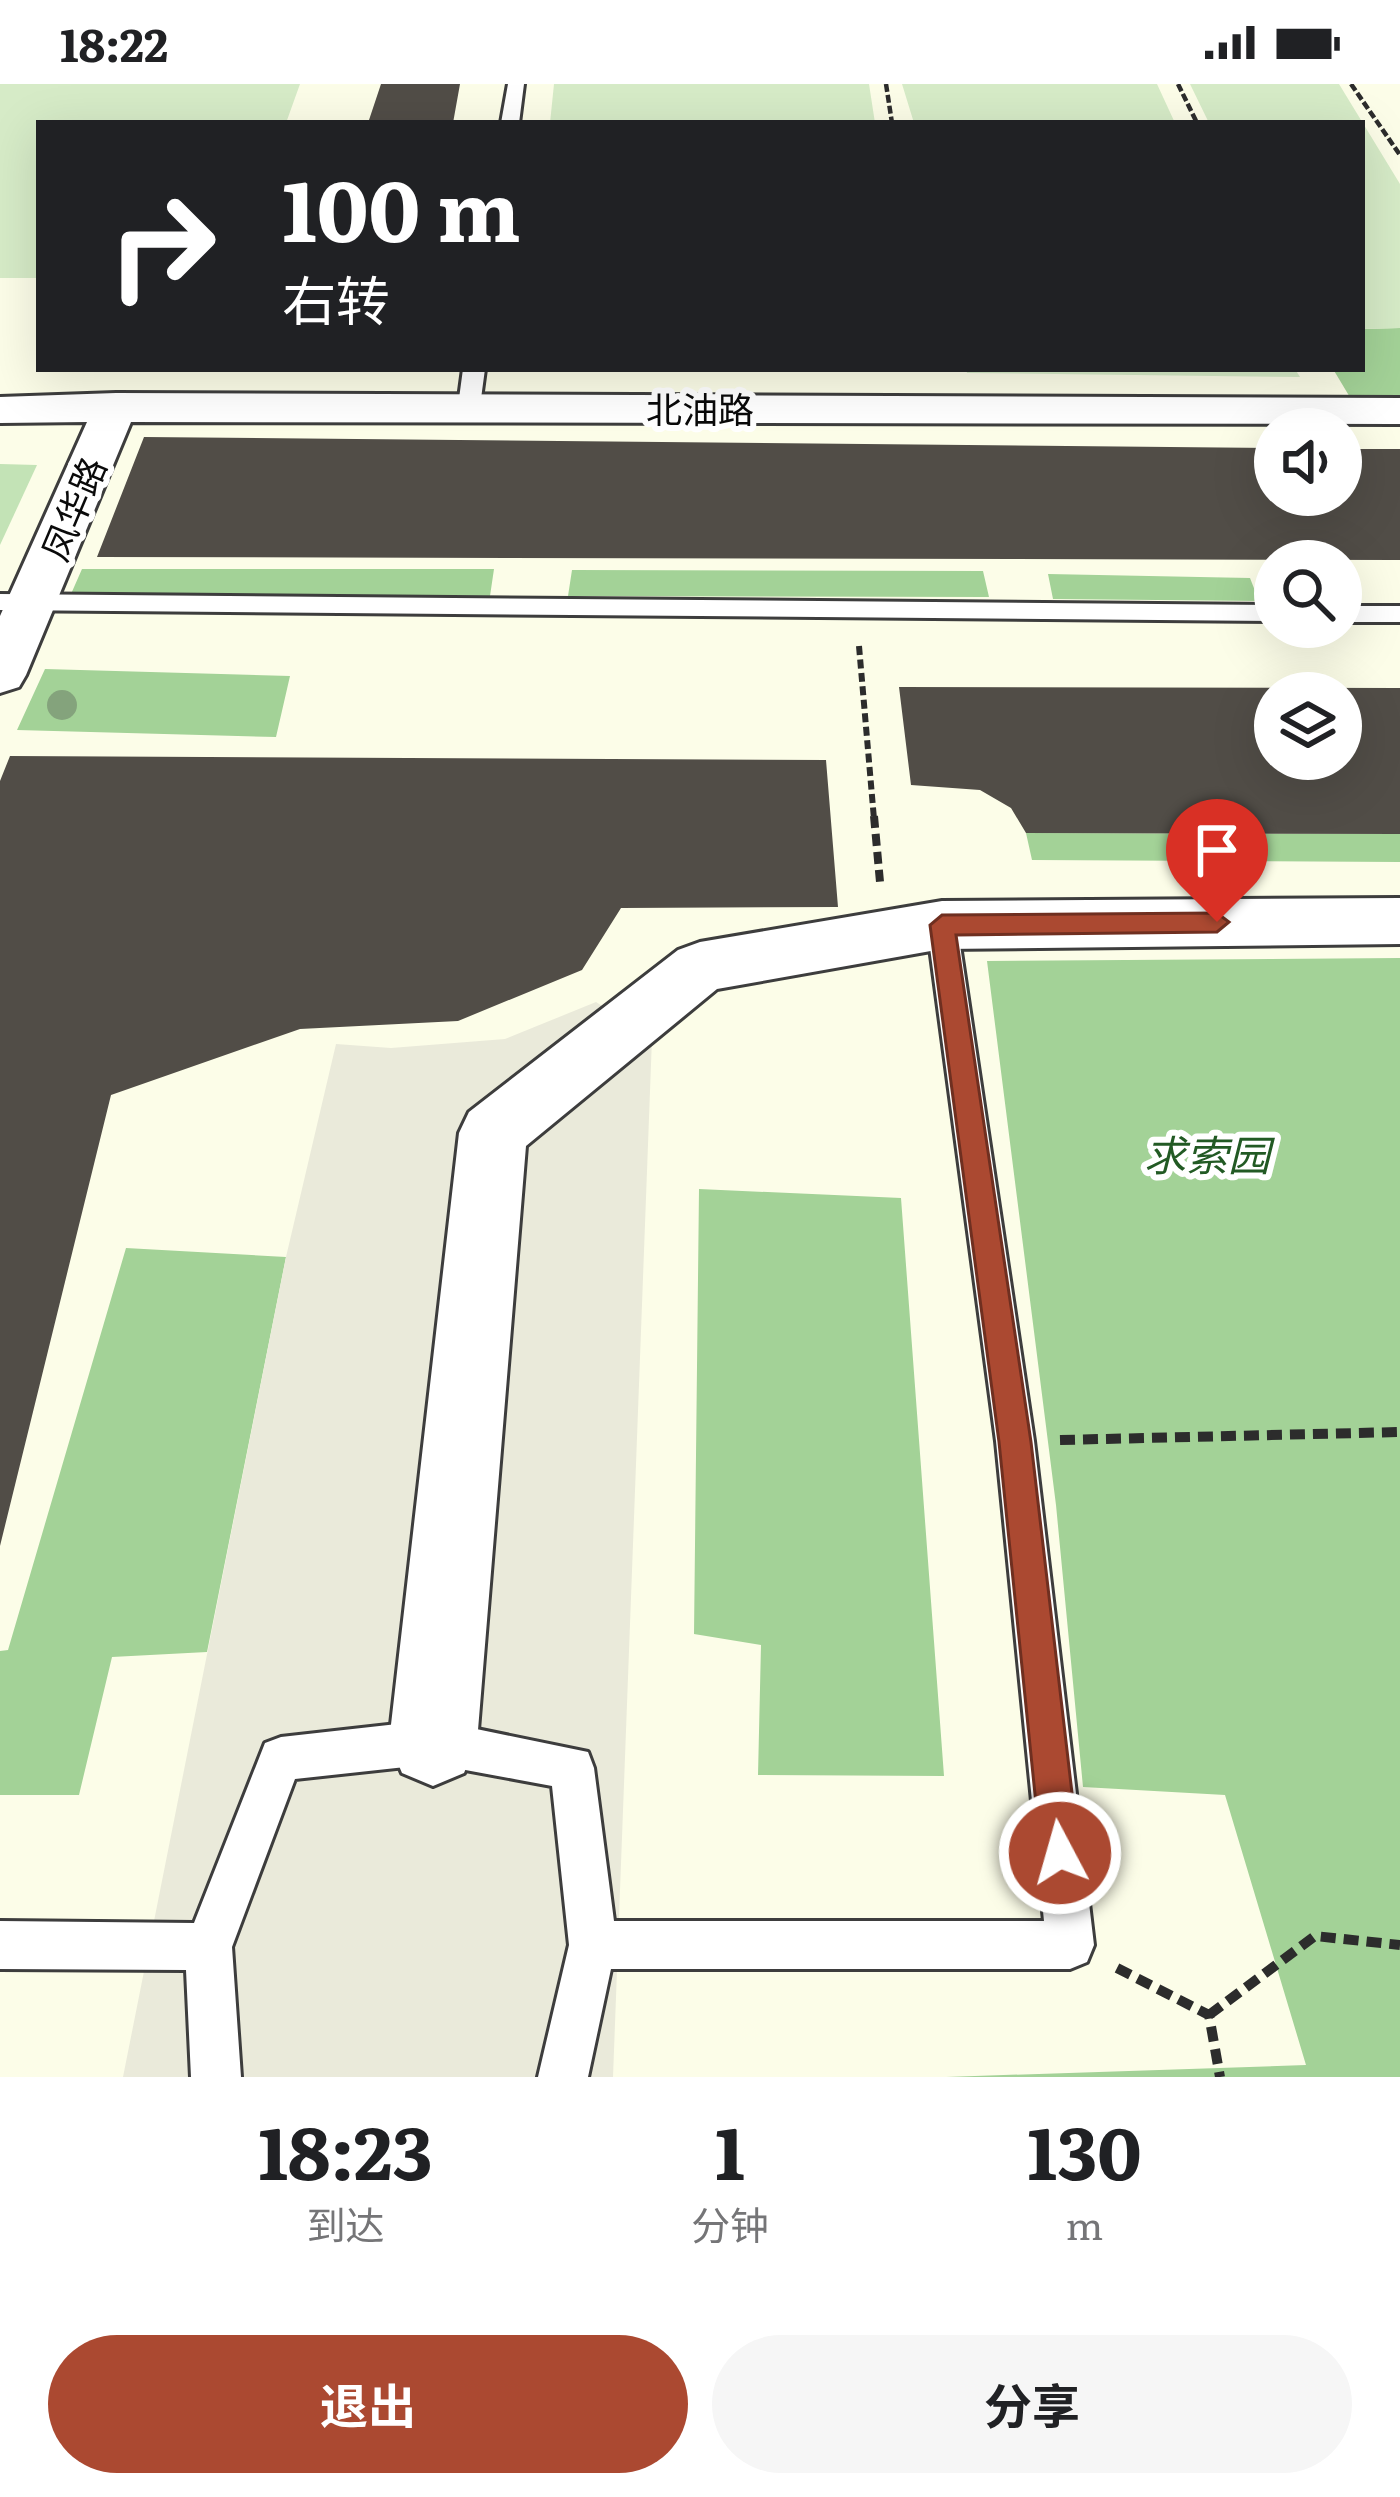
<!DOCTYPE html>
<html lang="zh">
<meta charset="utf-8">
<style>
:root{--surface:#fff;--page:#f6f6f6;--text:#202124;--muted:#757577;--accent:#ab4931}
body{margin:0;font-family:Literata,"Noto Sans SC",serif;background:var(--page);color:var(--text);height:100vh;display:flex;flex-direction:column;font-size:45px;white-space:nowrap}
*{box-sizing:border-box;margin:0}
p{font-size:39px;color:var(--muted)}
.icon{flex:none;width:66px;height:66px;fill:none;stroke:currentColor;stroke-width:2;stroke-linecap:round;stroke-linejoin:round}
.map{position:relative;height:1993px;overflow:hidden}
.details{display:flex;flex-direction:column;background:var(--surface);flex:1}
.details>*{flex:none}
.hud{position:absolute;left:36px;top:36px;width:1329px;height:252px;border-radius:0px;box-shadow:0 12px 48px #0002;background:#202124;color:#fff;overflow:hidden}
.tools{position:absolute;left:1254px;top:324px;display:grid;gap:24px}
.tools a{display:grid;place-items:center;width:108px;height:108px;border-radius:50%;background:var(--surface);box-shadow:0 12px 48px #0002;font-size:60px}
.pin{position:absolute;display:grid;place-items:center;width:102px;height:102px;color:#fff;margin:-123px -51px;border-radius:50% 50% 50% 0;rotate:-45deg;box-shadow:0 0 12px #0007}
.pin .icon{rotate:45deg}
.me{position:absolute;width:132px;margin:-66px;rotate:354deg;stroke-linejoin:round;filter:drop-shadow(0 0 9px #0008)}
.turn{display:flex;align-items:center;gap:42px;height:252px;padding:0 48px;font-size:54px}
.turn .icon{width:156px;height:156px;stroke-width:2.5}
.turn b{display:block;font-size:84px;line-height:102px}
.eta{display:flex;justify-content:space-evenly;align-items:center;height:204px;text-align:center}
.eta b{font-size:72px;font-weight:700;line-height:84px}
.primary-button{display:flex;gap:24px;margin-top:auto;padding:24px 48px}
.primary-button a{flex:1;height:138px;border-radius:72px;background:var(--accent);color:#fff;font-size:48px;font-weight:700;line-height:138px;text-align:center}
.primary-button a+a{background:var(--page);color:var(--text)}
.status{display:flex;justify-content:space-between;align-items:center;height:84px;padding:0 60px;background:var(--surface);direction:ltr}
.status svg{height:33px;fill:currentColor}
.map>svg:first-child{display:block}
.green{fill:#c3e3b6}
.forest{fill:#a3d297}
.pitch{fill:#d6ebc7}
.plaza{fill:#eaeada}
.building{fill:#514d47;fill-rule:evenodd}
.lines{fill:none;stroke-linecap:round;stroke-linejoin:round}
.service-casing{stroke:#3d3d3d;stroke-width:6}
.minor-casing{stroke:#3d3d3d;stroke-width:6}
.path-far3{stroke:#2c2c2c;stroke-width:4.5;stroke-dasharray:8 3;stroke-linecap:butt}
.path-far2{stroke:#2c2c2c;stroke-width:6;stroke-dasharray:9 4.5;stroke-linecap:butt}
.path-far1{stroke:#2c2c2c;stroke-width:8;stroke-dasharray:12 6;stroke-linecap:butt}
.path{stroke:#2c2c2c;stroke-width:10;stroke-dasharray:15 8;stroke-linecap:butt}
.service{fill:#fff;fill-rule:evenodd}
.minor{fill:#fff;fill-rule:evenodd}
.tree{fill:#84a37c}
.route{fill:#ab4931;stroke:#6f2f20;stroke-width:3}
.labels{text-anchor:middle;dominant-baseline:central;stroke-width:12;stroke-linejoin:round;paint-order:stroke}
.far-street-label{font-size:36px;fill:#0a0a0a;stroke:#fff}
.park-label{font-size:42px;font-style:italic;fill:#225a24;stroke:#fff}
</style>
<div class="status"><b>18:22</b><svg viewBox="0 0 49 12"><path d="M0 12V9h3v3zM5 12V6h3v6zM10 12V3h3v9zM15 12V0h3v12zM26 1h20v11H26zM47 4h2v5h-2z"/></svg></div>
<div class="map">
<svg width="1400" height="1993" viewBox="0 0 1400 1993">
<rect width="100%" height="100%" fill="#fcfde8"/>
<path class="green" d="M0,380L37,381L0,461Z"/>
<path class="forest" d="M1400,244V315H1351L1333,285H1362V245Z
M82,485H494L490,512L71,510Z
M572,486L983,487L989,513L568,512Z
M1048,490L1250,494L1259,517L1053,515Z
M45,585L290,592L276,653L17,646Z
M1026,749L1400,750V778L1032,776Z
M1400,874V1993H946L1306,1981L1225,1711L1083,1703L1056,1421L987,877Z
M699,1105L901,1114L944,1692L758,1691L761,1561L694,1550Z
M126,1164L286,1173L207,1568L112,1573L79,1711H0V1567L8,1566Z"/>
<path class="pitch" d="M0,0H300L286,39H39V194H0Z
M554,0H869L875,39H550Z
M902,0H1157L1175,39H914Z
M1190,0H1339L1400,100V244L1362,245V39H1209Z
M966,285H1295L1300,293L967,289Z"/>
<path class="plaza" d="M596,918L652,954L613,1993H123L286,1173L336,960L391,964L505,955Z"/>
<path class="building" d="M381,0H460L453,39H368Z
M144,353L1275,364V411H1341V365H1400V476L97,473Z
M899,603L1400,604V750L1026,749L1011,724L980,706L911,701ZM1275,609H1341V675H1275Z
M10,672L826,676L838,823L621,824L582,886L458,937L300,945L111,1011L0,1462V697Z"/>
<g class="lines">
<defs>
<path id="service" d="M508,0H524L519,39H501Z
M463,285H485L480,322L469,329L458,322Z
M0,510L1275,521V537L0,526Z
M1341,522H1400V538H1341Z
M942,829L953,833L957,841L1034,1357L1094,1861L1087,1878L1070,1885H611L588,1993H538L569,1861L552,1702L433,1680L295,1695L232,1863L241,1993H191L186,1886L0,1885V1837L194,1839L265,1659L281,1653L433,1636L588,1668L594,1684L614,1837H1044L996,1357L927,841L931,833Z"/>
<path id="minor" d="M116,309L1400,314V340L131,338L26,591L19,603L0,609V532L87,338L0,339V313Z
M1400,814V860L942,865L717,905L526,1062L477,1658L464,1689L433,1702L402,1689L389,1658L459,1049L469,1028L678,866L700,858L942,817Z"/>
</defs>
<use href="#service" class="service-casing"/>
<use href="#minor" class="minor-casing"/>
<path class="path-far3" d="M886,0L892,39
M1178,0L1197,39
M1351,0L1400,71"/>
<path class="path-far2" d="M859,562L874,735"/>
<path class="path-far1" d="M874,732L880,798"/>
<path class="path" d="M1060,1356L1400,1348
M1117,1884L1209,1931L1220,1993
M1209,1931L1315,1852L1400,1861"/>
<use href="#service" class="service"/>
<use href="#minor" class="minor"/>
</g>
<circle class="tree" cx="62" cy="621" r="15"/>
<path class="route" d="M1217,829L1229,838L1217,848L956,851L1031,1358L1079,1769L1074,1782L1060,1788L1047,1782L1041,1769L999,1358L930,841L942,831Z"/>
<g class="labels">
<g class="far-street-label">
<text x="700" y="323">北油路</text>
<text transform="translate(72 424) rotate(-67)">凤华路</text>
</g>
<g class="park-label">
<text x="1207" y="1069">求索园</text>
</g>
</g>
</svg>
<div class="tools">
<a><svg class="icon" aria-label="sound" viewBox="0 0 24 24"><path d="M4 9h4l5-4v14l-5-4H4zM17 9q2 3 0 6"/></svg></a>
<a><svg class="icon" aria-label="search" viewBox="0 0 24 24"><circle cx="10" cy="10" r="6"/><path d="M15 15l6 6"/></svg></a>
<a><svg class="icon" aria-label="layers" viewBox="0 0 24 24"><path d="M12 4l9 5-9 5-9-5zM3 14l9 5 9-5"/></svg></a>
</div>
<div class="pin" style="left:1217px;top:838px;background:#d93025"><svg class="icon" aria-label="arrive" viewBox="0 0 24 24"><path d="M6 21V4h12l-3 4 3 4H6"/></svg></div>
<svg class="me" style="left:1060px;top:1769px" viewBox="-20 -20 40 40"><circle r="17" fill="#ab4931" stroke="#fff" stroke-width="3"/><path d="M0-11L8 9 0 5-8 9z" fill="#fff"/></svg>
<div class="hud">
<div class="turn"><svg class="icon" aria-label="right" viewBox="0 0 24 24"><path d="M7 20v-9h11M14 6l5 5-5 5"/></svg><div><b>100 m</b>右转</div></div>
</div>
</div>
<section class="details">
<div class="eta">
<div><b>18:23</b><p>到达</p></div>
<div><b>1</b><p>分钟</p></div>
<div><b>130</b><p>m</p></div>
</div>
<div class="primary-button"><a>退出</a><a>分享</a></div>
</section>
